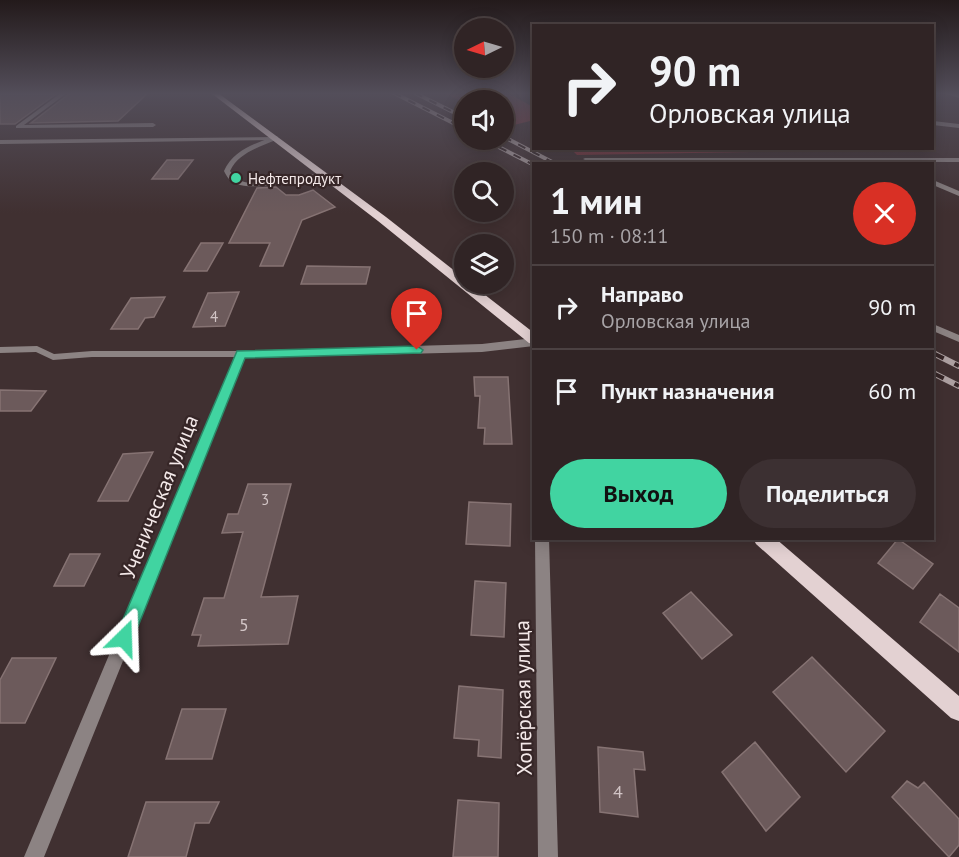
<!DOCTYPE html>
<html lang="ru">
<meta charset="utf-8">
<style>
:root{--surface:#302425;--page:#3c3032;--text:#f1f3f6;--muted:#a8a4a7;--line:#4b4142;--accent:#41d4a1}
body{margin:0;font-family:"PT Sans",sans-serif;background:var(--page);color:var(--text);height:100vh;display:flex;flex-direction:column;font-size:22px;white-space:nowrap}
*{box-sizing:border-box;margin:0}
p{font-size:20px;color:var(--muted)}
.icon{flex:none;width:33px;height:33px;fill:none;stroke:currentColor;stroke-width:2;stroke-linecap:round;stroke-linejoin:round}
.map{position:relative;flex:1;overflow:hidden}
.sheet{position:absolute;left:532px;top:162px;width:402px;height:378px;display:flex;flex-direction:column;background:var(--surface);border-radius:0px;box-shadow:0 3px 15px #0003,0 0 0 2px var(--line)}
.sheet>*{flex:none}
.guide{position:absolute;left:532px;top:24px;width:402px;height:126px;border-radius:0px;box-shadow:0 3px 15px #0003,0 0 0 2px var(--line);background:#302425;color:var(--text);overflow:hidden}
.needle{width:39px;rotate:265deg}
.fabs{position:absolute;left:454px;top:18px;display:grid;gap:12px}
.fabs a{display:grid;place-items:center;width:60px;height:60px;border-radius:50%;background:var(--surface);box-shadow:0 3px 15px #0003,0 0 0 2px var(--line);font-size:30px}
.pin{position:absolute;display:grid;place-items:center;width:51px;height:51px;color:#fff;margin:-62px -26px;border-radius:50% 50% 50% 0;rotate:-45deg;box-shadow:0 0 6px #0007}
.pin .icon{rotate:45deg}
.me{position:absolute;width:66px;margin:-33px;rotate:22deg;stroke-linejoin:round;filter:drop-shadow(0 0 4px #0008)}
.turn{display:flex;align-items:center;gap:21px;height:126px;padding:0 18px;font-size:27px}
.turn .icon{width:78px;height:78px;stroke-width:2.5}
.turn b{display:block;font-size:42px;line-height:51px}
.round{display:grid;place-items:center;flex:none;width:63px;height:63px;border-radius:32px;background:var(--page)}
.summary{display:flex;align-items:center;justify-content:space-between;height:102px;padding:0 18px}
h1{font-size:36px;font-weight:700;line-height:45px}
.button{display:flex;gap:12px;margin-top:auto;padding:12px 18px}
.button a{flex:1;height:69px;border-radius:36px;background:var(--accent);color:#111;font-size:24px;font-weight:700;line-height:69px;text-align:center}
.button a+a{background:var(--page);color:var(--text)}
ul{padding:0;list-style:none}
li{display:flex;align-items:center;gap:18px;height:84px;padding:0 18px;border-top:2px solid var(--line)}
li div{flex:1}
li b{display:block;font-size:22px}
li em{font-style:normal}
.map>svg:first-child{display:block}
.green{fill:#81373f}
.building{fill:#6c5a5b;stroke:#867373;stroke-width:1.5}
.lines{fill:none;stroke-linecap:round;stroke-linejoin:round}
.lane{fill:#8c8383;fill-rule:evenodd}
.street{fill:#8c8383;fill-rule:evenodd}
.primary{fill:#e3d1d2;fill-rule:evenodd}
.rail-far1-casing{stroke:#ada0a1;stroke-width:4}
.rail-casing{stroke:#ada0a1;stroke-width:6}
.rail-far1{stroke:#362627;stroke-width:2;stroke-dasharray:8;stroke-linecap:butt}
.rail{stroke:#362627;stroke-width:4;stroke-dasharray:12;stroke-linecap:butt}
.route{fill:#41d4a1;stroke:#2a8a69;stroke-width:1.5}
.poi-dot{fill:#41d4a1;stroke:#362627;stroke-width:2}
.labels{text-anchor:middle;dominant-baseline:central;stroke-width:4.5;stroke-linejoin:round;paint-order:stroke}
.far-poi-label{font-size:15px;fill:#f4e9e9;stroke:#362627;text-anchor:start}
.number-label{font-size:15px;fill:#d2c5c6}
.near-number-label{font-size:18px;fill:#d2c5c6}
.near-street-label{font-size:21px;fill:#f4e9e9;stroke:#362627}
</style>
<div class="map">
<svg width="959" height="857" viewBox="0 0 959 857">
<rect width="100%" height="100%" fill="#403031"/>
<path class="green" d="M444,93H508L533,107L534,120L514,125L504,121V100H465V103Z
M741,148L751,152L577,155L571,149Z"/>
<path class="building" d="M74,93H148L118,121L31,123L69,94Z
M0,94H56L15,124H0Z
M167,160H193L178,179H152Z
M276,187L286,195H299L313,190L335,207L302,220L283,266H260L270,243H229L257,188Z
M201,243H223L207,271H184Z
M307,266L370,267L366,284H301Z
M239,292L225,326L193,327L208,293Z
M165,297L154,317L145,318L138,329H111L131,298Z
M474,377H508L512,444H484L485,428H478L480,396H475Z
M0,390L46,391L31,411H0Z
M153,452L128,501H98L123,454Z
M248,484H291L261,597L298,596L288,644L198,646L201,635H192L204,598H224L243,532L222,533L228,514H238Z
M469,502L511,504L510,546L466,544Z
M898,539L933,564L913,589L878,563Z
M70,554H100L84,586H54Z
M475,581L506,583L504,637L471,635Z
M691,592L732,635L702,659L663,613Z
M940,594L959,608V652L920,622Z
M812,657L885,731L846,772L773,692Z
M12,658H56L25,723H0V680Z
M459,686L503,690L501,758L478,756L479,740L454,738Z
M182,709H226L212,759H166Z
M755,742L800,797L766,831L722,772Z
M598,747L643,752L645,770L634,769L638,817L600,812Z
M907,781L918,788L924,782L959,819V845L949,857L892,797Z
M458,800L499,803L498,857H453Z
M146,802H219L209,823H195L186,857H128Z"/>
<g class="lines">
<path class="lane" d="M61,93H67L24,125L153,123L156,125L153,127L16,128V126Z
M933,121L959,124V128L933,125Z
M276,136L278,137V139C260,147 239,152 230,171C235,179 241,182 250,183L323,173L326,175L325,176C306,180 253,191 237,184C230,182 227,177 224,171C233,150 256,143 276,136Z
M933,324L959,335V342L933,331Z
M37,346L54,354L92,351H241L246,354L241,357H92L53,360L36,352L0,353V347Z"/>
<path class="street" d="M945,93L959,94V98L946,94Z
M277,137V139L275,140L0,144V140Z
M585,158H959V162L587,161L583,159Z
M933,180L959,191V196L933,185Z
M534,338V346L482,352L245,358L44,857H24L237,351L482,344Z
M535,538H549L558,857H538Z"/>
<path class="primary" d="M211,93H218L386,217L465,279V284H471L534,333V344L529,343L378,221Z
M753,538H775L959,696V721L951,718L756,544Z"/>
<defs>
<path id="rail-far1" d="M394,93L465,129
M415,93L465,118
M504,137L556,164
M485,140L534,165"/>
<path id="rail" d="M933,353L959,366
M933,373L959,386"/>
</defs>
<use href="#rail-far1" class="rail-far1-casing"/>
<use href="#rail" class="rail-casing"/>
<use href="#rail-far1" class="rail-far1"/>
<use href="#rail" class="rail"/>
</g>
<linearGradient id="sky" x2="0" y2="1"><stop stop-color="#231a1b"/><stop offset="0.44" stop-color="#534e5a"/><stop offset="1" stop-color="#534e5a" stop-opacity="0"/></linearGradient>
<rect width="959" height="213" fill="url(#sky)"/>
<path class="route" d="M417,346L423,350L421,353L245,358L131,644L124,647L118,644L115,638L237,351Z"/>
<circle class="poi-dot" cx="236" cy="178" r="6"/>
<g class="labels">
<g class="far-poi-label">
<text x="248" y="178">Нефтепродукт</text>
</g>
<g class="number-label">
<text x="214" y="316">4</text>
<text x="265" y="499">3</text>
</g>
<g class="near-number-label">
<text x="244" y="624">5</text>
<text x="618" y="791">4</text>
</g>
<g class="near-street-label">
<text transform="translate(159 497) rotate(-68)">Ученическая улица</text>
<text transform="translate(523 698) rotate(-91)">Хопёрская улица</text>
</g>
</g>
</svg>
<div class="fabs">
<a><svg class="needle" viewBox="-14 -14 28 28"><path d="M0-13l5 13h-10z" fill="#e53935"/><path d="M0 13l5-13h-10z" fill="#a8a4a7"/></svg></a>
<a><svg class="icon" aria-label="sound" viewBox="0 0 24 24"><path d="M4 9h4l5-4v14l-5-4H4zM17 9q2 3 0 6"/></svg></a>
<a><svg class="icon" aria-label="search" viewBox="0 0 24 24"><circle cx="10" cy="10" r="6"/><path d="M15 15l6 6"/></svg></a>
<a><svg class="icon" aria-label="layers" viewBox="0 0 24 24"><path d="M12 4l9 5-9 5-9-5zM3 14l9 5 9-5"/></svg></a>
</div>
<div class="pin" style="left:417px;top:350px;background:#d93025"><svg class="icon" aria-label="arrive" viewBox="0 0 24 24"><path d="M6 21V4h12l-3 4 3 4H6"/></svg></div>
<svg class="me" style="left:124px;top:638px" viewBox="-20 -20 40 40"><path d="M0-17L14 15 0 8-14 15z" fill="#41d4a1" stroke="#fff" stroke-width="4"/></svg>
<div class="guide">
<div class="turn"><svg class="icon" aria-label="right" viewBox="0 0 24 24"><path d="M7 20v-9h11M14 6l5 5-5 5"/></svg><div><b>90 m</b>Орловская улица</div></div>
</div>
<section class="sheet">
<div class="summary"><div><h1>1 мин</h1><p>150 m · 08:11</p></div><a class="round" style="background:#d93025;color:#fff"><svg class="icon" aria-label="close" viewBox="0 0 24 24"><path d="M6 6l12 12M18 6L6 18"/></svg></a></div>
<ul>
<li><svg class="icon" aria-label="right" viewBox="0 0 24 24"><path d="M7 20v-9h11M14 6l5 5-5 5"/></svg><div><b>Направо</b><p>Орловская улица</p></div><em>90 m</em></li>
<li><svg class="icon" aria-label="arrive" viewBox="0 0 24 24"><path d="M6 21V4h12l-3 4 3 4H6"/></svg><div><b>Пункт назначения</b></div><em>60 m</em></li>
</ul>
<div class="button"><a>Выход</a><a>Поделиться</a></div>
</section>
</div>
